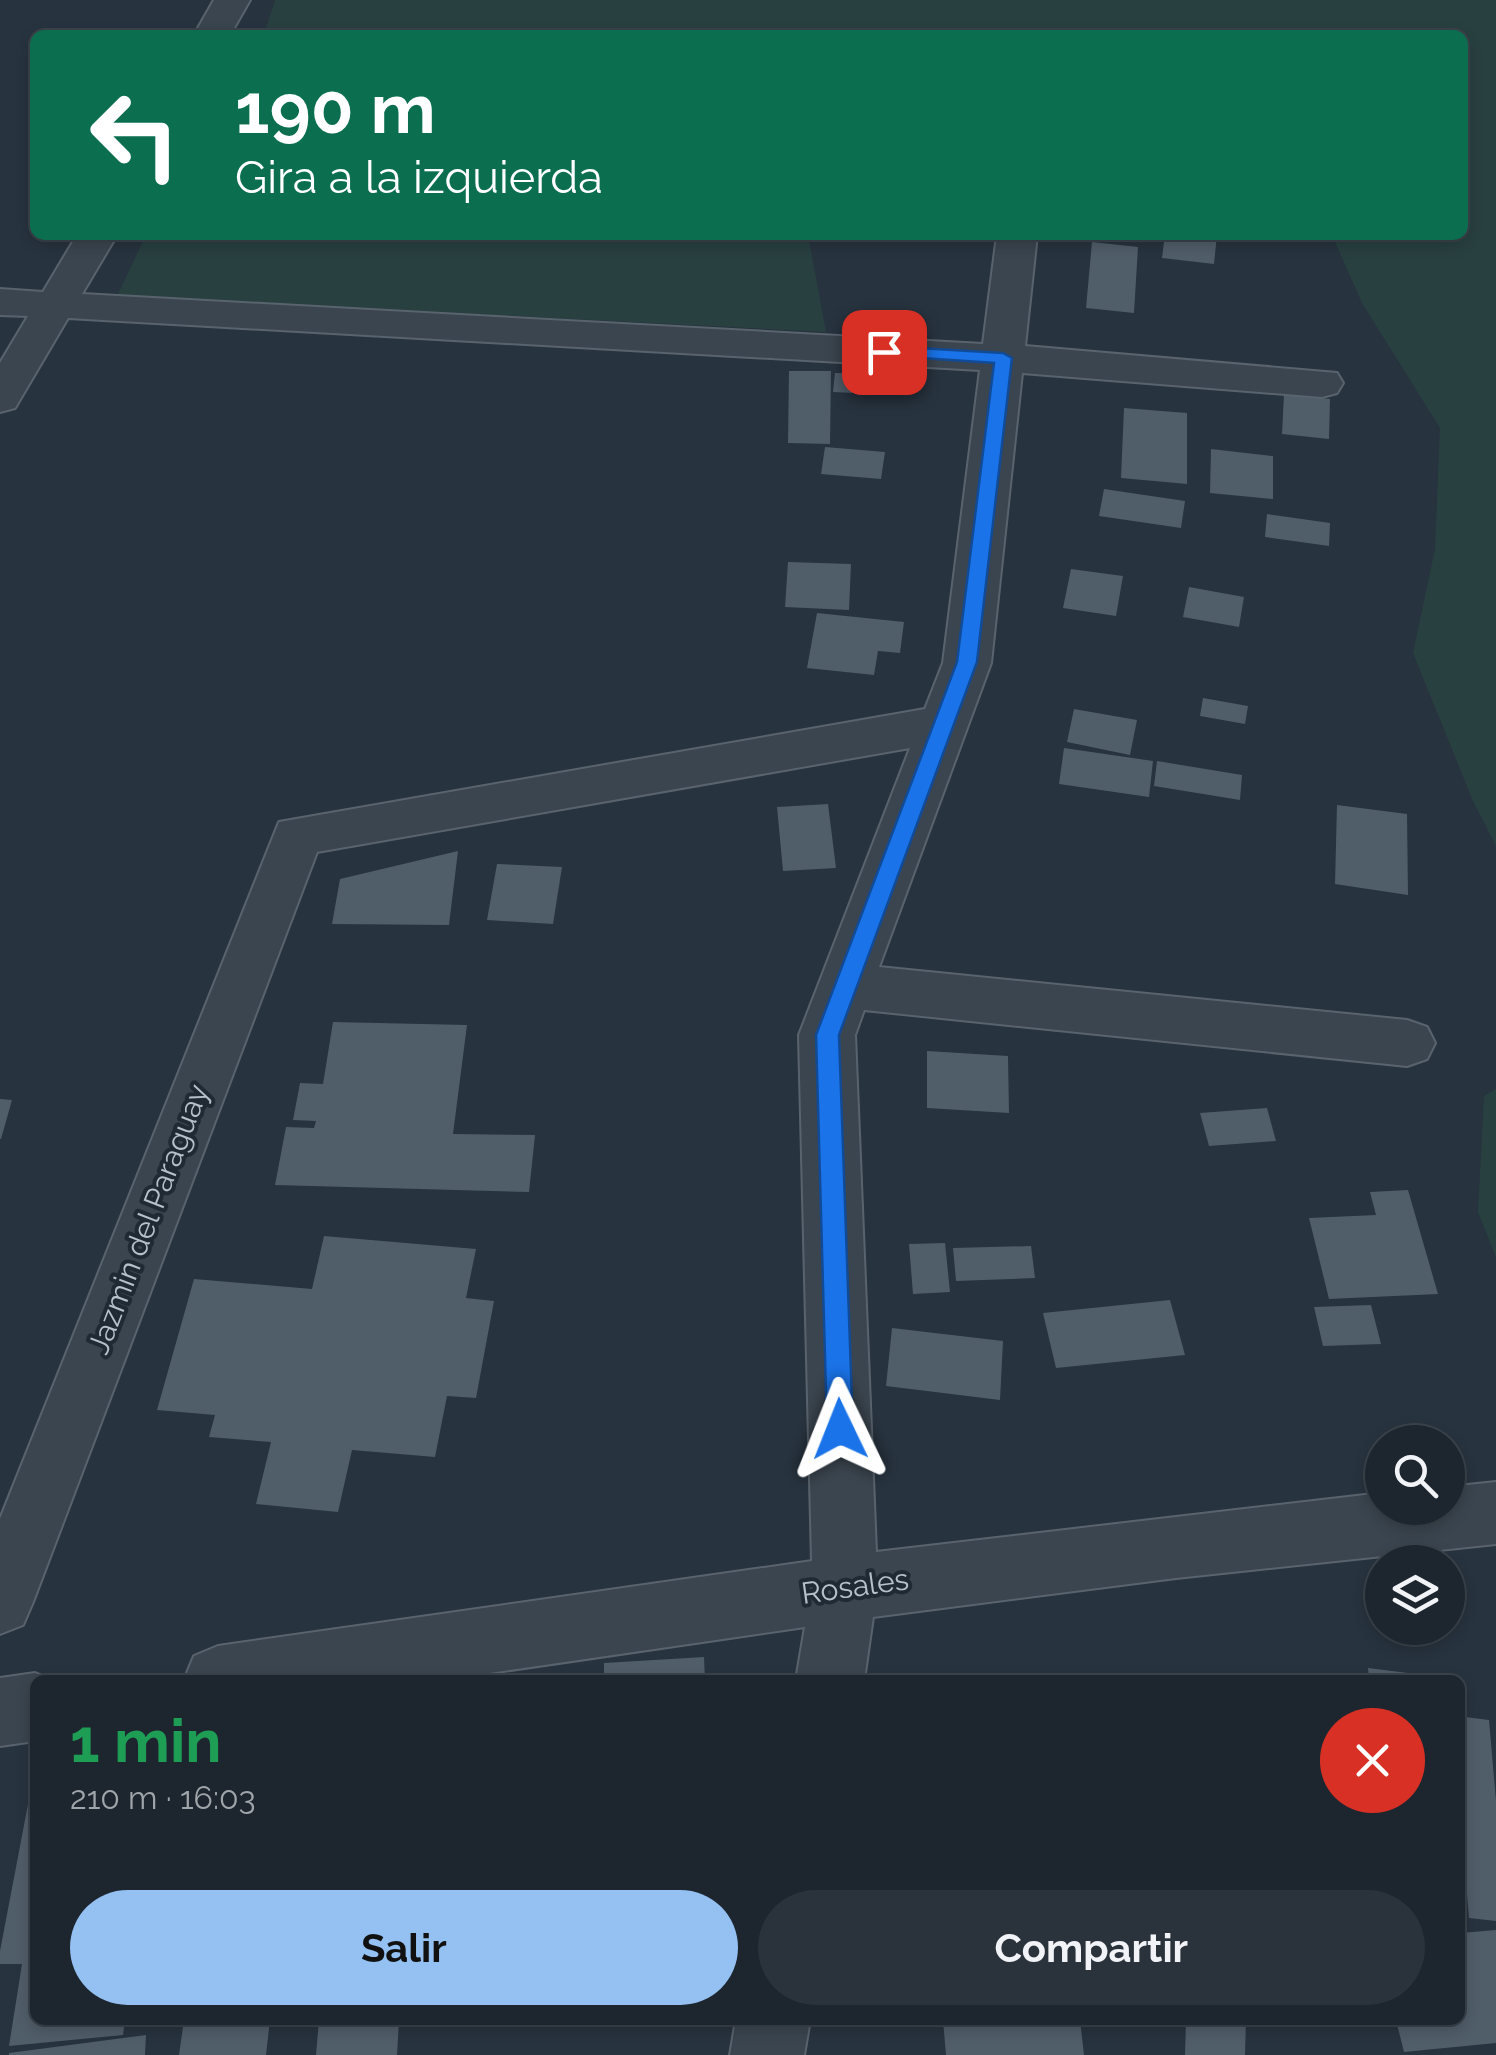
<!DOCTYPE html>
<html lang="es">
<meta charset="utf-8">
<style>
:root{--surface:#1d262f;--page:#2a323b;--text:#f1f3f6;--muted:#a0a5aa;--line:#3b434b;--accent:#94c0f2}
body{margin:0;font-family:Raleway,sans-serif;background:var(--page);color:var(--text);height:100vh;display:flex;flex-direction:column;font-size:38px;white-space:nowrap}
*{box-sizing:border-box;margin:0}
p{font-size:32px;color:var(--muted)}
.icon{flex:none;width:55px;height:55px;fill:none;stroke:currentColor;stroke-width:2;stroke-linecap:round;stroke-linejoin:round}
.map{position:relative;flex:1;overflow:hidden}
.sheet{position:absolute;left:30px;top:1675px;width:1435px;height:350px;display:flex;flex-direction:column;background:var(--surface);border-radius:15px;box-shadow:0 5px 15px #0003,0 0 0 2px var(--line)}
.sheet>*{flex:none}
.top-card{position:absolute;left:30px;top:30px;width:1438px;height:210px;border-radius:15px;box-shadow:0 5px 15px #0003,0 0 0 2px var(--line);background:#0b6e4f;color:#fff;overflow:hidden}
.buttons{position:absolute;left:1365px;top:1425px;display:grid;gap:20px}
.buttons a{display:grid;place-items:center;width:100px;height:100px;border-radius:50%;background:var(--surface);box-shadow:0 5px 15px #0003,0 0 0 2px var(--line);font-size:50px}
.pin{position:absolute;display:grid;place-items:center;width:85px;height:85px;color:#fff;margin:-42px;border-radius:20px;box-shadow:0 5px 15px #0006}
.me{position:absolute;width:110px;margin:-55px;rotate:358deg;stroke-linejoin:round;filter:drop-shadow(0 0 8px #0008)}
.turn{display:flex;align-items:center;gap:35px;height:210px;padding:0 40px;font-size:45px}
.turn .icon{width:130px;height:130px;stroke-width:2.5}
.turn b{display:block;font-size:70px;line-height:85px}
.round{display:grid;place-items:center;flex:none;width:105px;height:105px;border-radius:52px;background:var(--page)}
.summary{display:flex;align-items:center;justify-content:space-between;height:170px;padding:0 40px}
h1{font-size:60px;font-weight:700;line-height:75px;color:#1e9e55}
.cta{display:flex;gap:20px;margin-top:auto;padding:20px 40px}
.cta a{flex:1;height:115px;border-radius:60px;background:var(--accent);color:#111;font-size:40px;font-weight:700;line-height:115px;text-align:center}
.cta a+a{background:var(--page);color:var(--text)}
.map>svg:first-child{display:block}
.green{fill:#294040}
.building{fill:#505e6a}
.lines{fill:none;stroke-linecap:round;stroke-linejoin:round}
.minor-casing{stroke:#59636d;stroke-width:4}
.minor{fill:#3b454f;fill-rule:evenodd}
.route{fill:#1a73e8;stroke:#114b97;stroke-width:2.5}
.labels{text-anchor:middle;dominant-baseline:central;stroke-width:8;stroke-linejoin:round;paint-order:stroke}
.street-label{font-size:30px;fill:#b8c0ca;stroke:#202a35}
</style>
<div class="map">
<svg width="1496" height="2055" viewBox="0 0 1496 2055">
<rect width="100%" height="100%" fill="#27333f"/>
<path class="green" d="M275,0H1496V846L1473,801L1413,653L1435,549L1440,428L1362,303L1332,235H1462V35H264Z
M146,235H808L826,332L117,296Z
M1496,1089V1257L1478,1212L1484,1096Z"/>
<path class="building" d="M1133,235H1217L1214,264L1162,258L1164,242L1133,238Z
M1092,242L1138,247L1134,313L1086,308Z
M789,371H831L830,444L788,443Z
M835,373L876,374L875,394L833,392Z
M1284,394L1330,399L1329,439L1282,434Z
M1124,408L1187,413V484L1121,478Z
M825,447L885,452L881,479L821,474Z
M1211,449L1273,456V499L1210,493Z
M1104,489L1185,501L1181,528L1099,516Z
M1267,514L1330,523L1329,546L1265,537Z
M788,562L851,564L849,610L785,607Z
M1071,569L1123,576L1116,616L1063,608Z
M1189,587L1244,597L1239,627L1183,617Z
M817,613L904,622L900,653L878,651L874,675L807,668Z
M1203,698L1248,706L1245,724L1200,716Z
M1074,709L1137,720L1130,755L1067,742Z
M1064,748L1153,761L1149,797L1059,784Z
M1157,761L1242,775L1240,800L1154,786Z
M828,804L836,868L783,871L777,807Z
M1337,805L1407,814L1408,895L1335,884Z
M458,851L449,925L332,924L340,879Z
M497,864L562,867L553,924L487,920Z
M333,1022L467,1025L453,1134L535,1135L529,1192L275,1185L286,1127L314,1128L316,1121L293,1120L300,1083L323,1084Z
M927,1051L1008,1056L1009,1113L927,1108Z
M0,1099L12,1100L1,1139H0Z
M1267,1108L1276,1141L1209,1146L1200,1113Z
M1408,1190L1438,1294L1329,1299L1309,1218L1376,1215L1370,1192Z
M324,1236L476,1249L466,1298L494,1301L476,1398L447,1396L435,1457L352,1450L338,1512L256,1504L271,1442L209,1437L215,1415L157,1410L194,1279L312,1289Z
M945,1243L950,1292L913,1294L909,1244Z
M1031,1246L1035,1278L956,1281L953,1248Z
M1170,1300L1185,1355L1056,1368L1043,1313Z
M1371,1305L1381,1344L1323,1346L1314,1307Z
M892,1328L1003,1341L1000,1400L886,1386Z
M704,1657L705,1680H604V1663Z
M1368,1668L1448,1678V1680H1369Z
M1463,1684L1465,1717L1489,1720L1496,1801V1921L1469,1918L1460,1809Z
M33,1778L35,2020H125L123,2035L9,2046L22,1964H0V1951Z
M1496,1930V2043L1404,2052L1396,2020H1460V1933Z
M184,2020H270L266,2055H179Z
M319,2020H399L397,2055H316Z
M943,2020H1080L1084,2055H946Z
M1186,2020H1246L1245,2055H1185Z
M146,2035L145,2055H9V2053Z"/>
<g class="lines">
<defs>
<path id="minor" d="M214,0H250L230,35H194Z
M77,235H117L82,294L983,344L997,235H1037L1025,346L1337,373L1343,383L1337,393L1322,397L1022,373L991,663L879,967L1407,1020L1427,1027L1435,1043L1427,1059L1407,1066L864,1010L855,1035L876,1552L1382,1493V1508H1448V1487L1496,1482V1544L1176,1578L873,1617L864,1680H796L805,1627L442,1680H184L194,1656L218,1646L812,1561L799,1035L910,748L317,852L33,1602L23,1625L0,1634V1519L279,822L925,709L943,663L980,370L68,318L15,408L0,412V363L28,316L0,315V289L43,292Z
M35,1673L52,1680H35V1741L0,1746V1678Z
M736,2020H810L804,2055H730Z"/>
</defs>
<use href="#minor" class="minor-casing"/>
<use href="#minor" class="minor"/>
</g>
<path class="route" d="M884,346L1003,353L1012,358L977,662L839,1035L853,1429L849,1438L840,1441L831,1438L827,1429L816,1035L957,662L994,363L878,355V348Z"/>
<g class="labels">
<g class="street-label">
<text transform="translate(148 1219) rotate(-69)">Jazmin del Paraguay</text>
<text transform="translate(855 1586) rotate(-8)">Rosales</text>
</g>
</g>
</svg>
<div class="buttons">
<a><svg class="icon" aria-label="search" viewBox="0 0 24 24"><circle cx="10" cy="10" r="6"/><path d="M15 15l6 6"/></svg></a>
<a><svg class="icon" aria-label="layers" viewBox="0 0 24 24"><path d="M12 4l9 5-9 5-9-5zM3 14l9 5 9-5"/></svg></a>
</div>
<div class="pin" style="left:884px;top:352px;background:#d93025"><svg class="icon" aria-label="arrive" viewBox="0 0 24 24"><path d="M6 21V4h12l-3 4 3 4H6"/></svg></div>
<svg class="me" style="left:840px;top:1429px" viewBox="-20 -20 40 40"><path d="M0-17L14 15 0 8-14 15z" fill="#1a73e8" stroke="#fff" stroke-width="4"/></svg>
<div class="top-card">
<div class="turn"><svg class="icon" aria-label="left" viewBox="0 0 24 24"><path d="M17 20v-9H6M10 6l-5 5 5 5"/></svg><div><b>190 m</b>Gira a la izquierda</div></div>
</div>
<section class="sheet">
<div class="summary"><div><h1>1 min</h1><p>210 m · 16:03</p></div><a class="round" style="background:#d93025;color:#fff"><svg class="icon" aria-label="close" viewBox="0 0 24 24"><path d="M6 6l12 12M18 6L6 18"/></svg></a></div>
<div class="cta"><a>Salir</a><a>Compartir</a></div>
</section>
</div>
